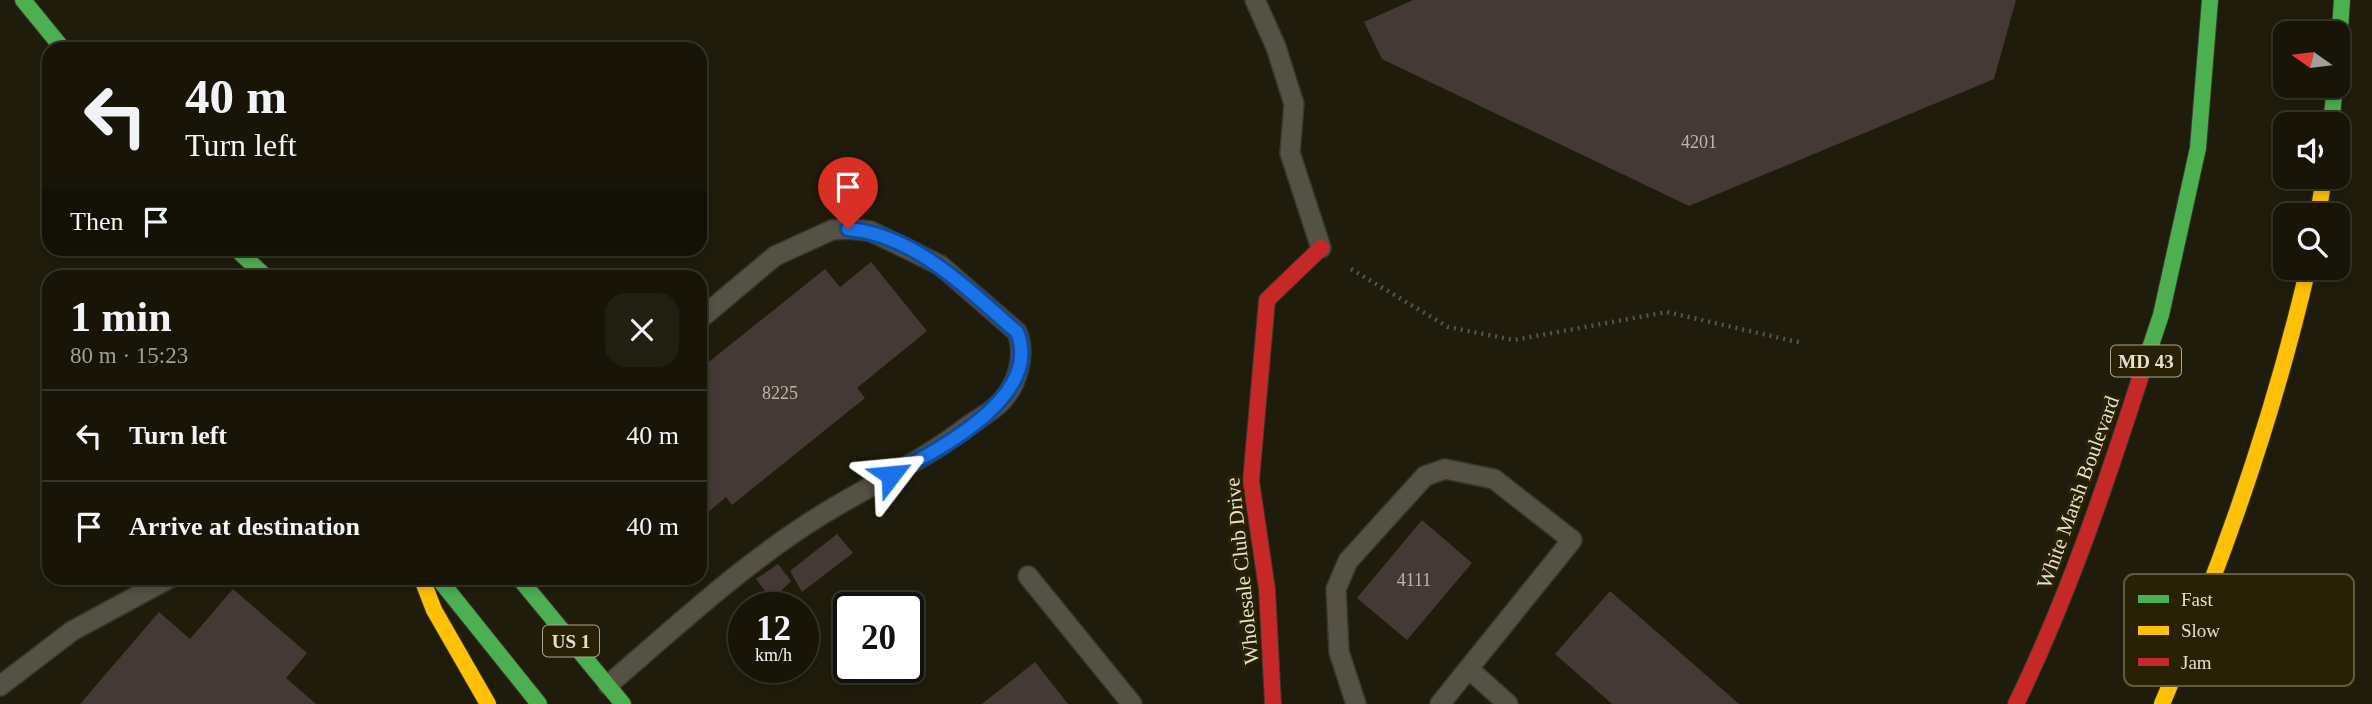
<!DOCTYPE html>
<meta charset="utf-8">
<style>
:root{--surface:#181508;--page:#211e12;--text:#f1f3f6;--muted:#9f9f9c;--line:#363429}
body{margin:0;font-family:Georgia,serif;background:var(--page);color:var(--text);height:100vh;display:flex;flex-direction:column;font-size:26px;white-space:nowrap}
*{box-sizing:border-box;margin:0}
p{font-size:23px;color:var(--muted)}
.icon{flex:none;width:38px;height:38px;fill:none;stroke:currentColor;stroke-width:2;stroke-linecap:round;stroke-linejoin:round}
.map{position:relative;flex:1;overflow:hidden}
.sheet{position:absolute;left:42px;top:270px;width:665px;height:315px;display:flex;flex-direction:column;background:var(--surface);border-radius:21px;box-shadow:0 4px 10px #0003,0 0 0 2px var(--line)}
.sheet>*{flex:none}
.banner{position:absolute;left:42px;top:42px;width:665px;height:214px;border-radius:21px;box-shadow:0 4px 10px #0003,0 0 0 2px var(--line);background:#181508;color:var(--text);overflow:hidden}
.needle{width:46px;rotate:284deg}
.buttons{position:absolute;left:2273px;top:21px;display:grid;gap:14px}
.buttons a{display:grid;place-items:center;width:77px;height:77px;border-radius:14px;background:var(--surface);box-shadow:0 4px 10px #0003,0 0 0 2px var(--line);font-size:35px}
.speed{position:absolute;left:728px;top:592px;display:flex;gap:14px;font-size:35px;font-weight:700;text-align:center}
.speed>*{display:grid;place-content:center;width:91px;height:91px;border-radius:50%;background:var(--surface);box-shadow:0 4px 10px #0003,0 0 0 2px var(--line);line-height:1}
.speed small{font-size:18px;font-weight:400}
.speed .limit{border:4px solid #111;border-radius:10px;background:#fff;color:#111}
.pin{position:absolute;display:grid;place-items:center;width:60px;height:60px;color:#fff;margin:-72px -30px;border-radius:50% 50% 50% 0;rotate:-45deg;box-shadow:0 0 7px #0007}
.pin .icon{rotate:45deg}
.me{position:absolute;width:77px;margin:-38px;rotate:61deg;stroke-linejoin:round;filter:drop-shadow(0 0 5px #0008)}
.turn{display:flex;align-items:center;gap:24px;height:147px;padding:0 28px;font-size:32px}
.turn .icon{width:91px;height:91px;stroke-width:2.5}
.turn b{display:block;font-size:49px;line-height:60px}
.then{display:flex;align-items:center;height:66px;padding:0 28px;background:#0003;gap:14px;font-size:26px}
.round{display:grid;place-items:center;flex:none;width:74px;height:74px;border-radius:21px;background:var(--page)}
.headline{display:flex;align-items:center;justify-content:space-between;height:119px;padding:0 28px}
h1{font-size:42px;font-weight:800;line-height:52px}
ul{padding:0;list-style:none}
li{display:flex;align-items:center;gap:21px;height:91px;padding:0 28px;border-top:2px solid var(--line)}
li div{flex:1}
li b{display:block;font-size:26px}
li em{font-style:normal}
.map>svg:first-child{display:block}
.building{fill:#453935}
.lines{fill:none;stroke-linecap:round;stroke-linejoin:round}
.lane-casing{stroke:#39372c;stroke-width:22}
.fast-casing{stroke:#39372c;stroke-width:18}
.slow-casing{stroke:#39372c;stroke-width:18}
.jam-casing{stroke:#39372c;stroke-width:18}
.path{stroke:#57544a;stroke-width:4.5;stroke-dasharray:2 5;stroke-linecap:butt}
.lane{stroke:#555145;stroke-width:19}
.fast{stroke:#4caf50;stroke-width:16}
.slow{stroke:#ffc107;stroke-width:16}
.jam{stroke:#c62828;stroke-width:16}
.route-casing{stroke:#114b97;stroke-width:18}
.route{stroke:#1a73e8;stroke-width:12}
.labels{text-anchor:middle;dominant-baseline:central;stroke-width:7;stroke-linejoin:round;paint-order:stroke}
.number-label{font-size:18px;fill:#bcb6a8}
.shield{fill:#282103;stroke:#aca792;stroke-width:2}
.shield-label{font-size:19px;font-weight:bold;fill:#e4e0cf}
.street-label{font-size:21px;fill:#e4e0cf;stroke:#282103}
.key{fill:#282103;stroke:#605a40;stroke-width:2}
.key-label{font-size:19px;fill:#e4e0cf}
</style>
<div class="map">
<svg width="2372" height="704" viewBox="0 0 2372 704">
<rect width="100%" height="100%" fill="#201c0b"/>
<path class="building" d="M1413,0H2016L1994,79L1689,206L1382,59L1364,22Z
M871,262L927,331L857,388L865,398L732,505L726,497L700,519V369L825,269L840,287Z
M1422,520L1472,563L1407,640L1357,598Z
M837,534L853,553L802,592L790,571Z
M778,564L791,581L772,600L756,579Z
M233,589L307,653L286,678L316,704H80L159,612L190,639Z
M1610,591L1739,704H1612L1555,654Z
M1035,662L1068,704H982Z"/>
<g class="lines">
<defs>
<path id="lane" d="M1255,0L1276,47L1294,104L1290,153L1321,248
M1028,576L1132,704
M1470,670L1508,704
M608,685C678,625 745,562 823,514C872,484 923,461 968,426C979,418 993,411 1002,401C1018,383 1026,354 1017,332L940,265L870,231L848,229L832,230L775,256L700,319
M0,686L72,631L170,578
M1356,704L1339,652L1336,589L1348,561L1425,476L1445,469L1494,479L1572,540L1440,704"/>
<path id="fast" d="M23,0L63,49
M2338,57L2342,0
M2331,124L2335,86
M235,248L265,276
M2144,366L2161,315L2198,148L2210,0
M438,578L539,704
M519,578L623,704"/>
<path id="slow" d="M2318,215L2324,177
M422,579L434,610L488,704
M2162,704C2223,562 2273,419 2308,268"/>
<path id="jam" d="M1273,704L1267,589L1251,481L1267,300L1321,248
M2016,704C2069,595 2107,481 2144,366"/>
</defs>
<use href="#lane" class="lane-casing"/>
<use href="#fast" class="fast-casing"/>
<use href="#slow" class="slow-casing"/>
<use href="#jam" class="jam-casing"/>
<path class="path" d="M1351,269L1448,327L1514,340L1667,312L1802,343"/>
<use href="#lane" class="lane"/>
<use href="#fast" class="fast"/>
<use href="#slow" class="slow"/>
<use href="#jam" class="jam"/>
</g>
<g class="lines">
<defs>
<path id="route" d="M848,229C916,235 968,290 1017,332C1044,397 937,450 891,475"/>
</defs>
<use href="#route" class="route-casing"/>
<use href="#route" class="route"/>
</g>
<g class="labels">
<g class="number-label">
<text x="1699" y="142">4201</text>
<text x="780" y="393">8225</text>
<text x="1414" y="580">4111</text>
</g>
<g class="shield">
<rect x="2111" y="345.5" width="70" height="31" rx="5"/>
<rect x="543" y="625.5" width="56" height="31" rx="5"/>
</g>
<g class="shield-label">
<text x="2146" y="361">MD 43</text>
<text x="571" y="641">US 1</text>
</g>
<g class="street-label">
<text transform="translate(2078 492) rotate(-70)">White Marsh Boulevard</text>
<text transform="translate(1242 571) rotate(-96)">Wholesale Club Drive</text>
</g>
</g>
<rect x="2124" y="574" width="230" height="112" rx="10" class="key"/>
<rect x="2138" y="595" width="31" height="8" fill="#4caf50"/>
<rect x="2138" y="626" width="31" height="9" fill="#ffc107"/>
<rect x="2138" y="658" width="31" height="8" fill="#c62828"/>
<g class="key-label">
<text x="2181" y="606">Fast</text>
<text x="2181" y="637">Slow</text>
<text x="2181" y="669">Jam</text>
</g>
</svg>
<div class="buttons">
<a><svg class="needle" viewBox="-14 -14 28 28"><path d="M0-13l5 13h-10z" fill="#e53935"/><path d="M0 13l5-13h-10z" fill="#9f9f9c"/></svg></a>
<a><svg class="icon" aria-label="sound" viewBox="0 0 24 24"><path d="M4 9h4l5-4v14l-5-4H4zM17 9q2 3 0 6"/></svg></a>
<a><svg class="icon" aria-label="search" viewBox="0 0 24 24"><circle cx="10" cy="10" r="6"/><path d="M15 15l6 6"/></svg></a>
</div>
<div class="speed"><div>12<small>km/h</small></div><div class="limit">20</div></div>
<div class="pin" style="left:848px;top:229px;background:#d93025"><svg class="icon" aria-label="arrive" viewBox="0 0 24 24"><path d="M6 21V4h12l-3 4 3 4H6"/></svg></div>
<svg class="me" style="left:891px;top:475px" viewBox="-20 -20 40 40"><path d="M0-17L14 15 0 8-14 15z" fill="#1a73e8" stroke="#fff" stroke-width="4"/></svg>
<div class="banner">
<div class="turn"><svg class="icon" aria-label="left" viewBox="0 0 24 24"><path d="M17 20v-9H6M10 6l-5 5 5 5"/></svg><div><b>40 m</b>Turn left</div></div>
<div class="then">Then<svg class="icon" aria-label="arrive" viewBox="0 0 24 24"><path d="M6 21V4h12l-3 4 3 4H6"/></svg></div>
</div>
<section class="sheet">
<div class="headline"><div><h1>1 min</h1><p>80 m · 15:23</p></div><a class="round"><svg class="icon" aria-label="close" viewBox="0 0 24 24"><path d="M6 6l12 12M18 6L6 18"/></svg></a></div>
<ul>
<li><svg class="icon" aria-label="left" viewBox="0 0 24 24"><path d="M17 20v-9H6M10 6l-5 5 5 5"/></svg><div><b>Turn left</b></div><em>40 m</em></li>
<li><svg class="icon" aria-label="arrive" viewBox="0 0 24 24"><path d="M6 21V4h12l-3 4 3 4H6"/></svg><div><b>Arrive at destination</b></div><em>40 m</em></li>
</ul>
</section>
</div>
